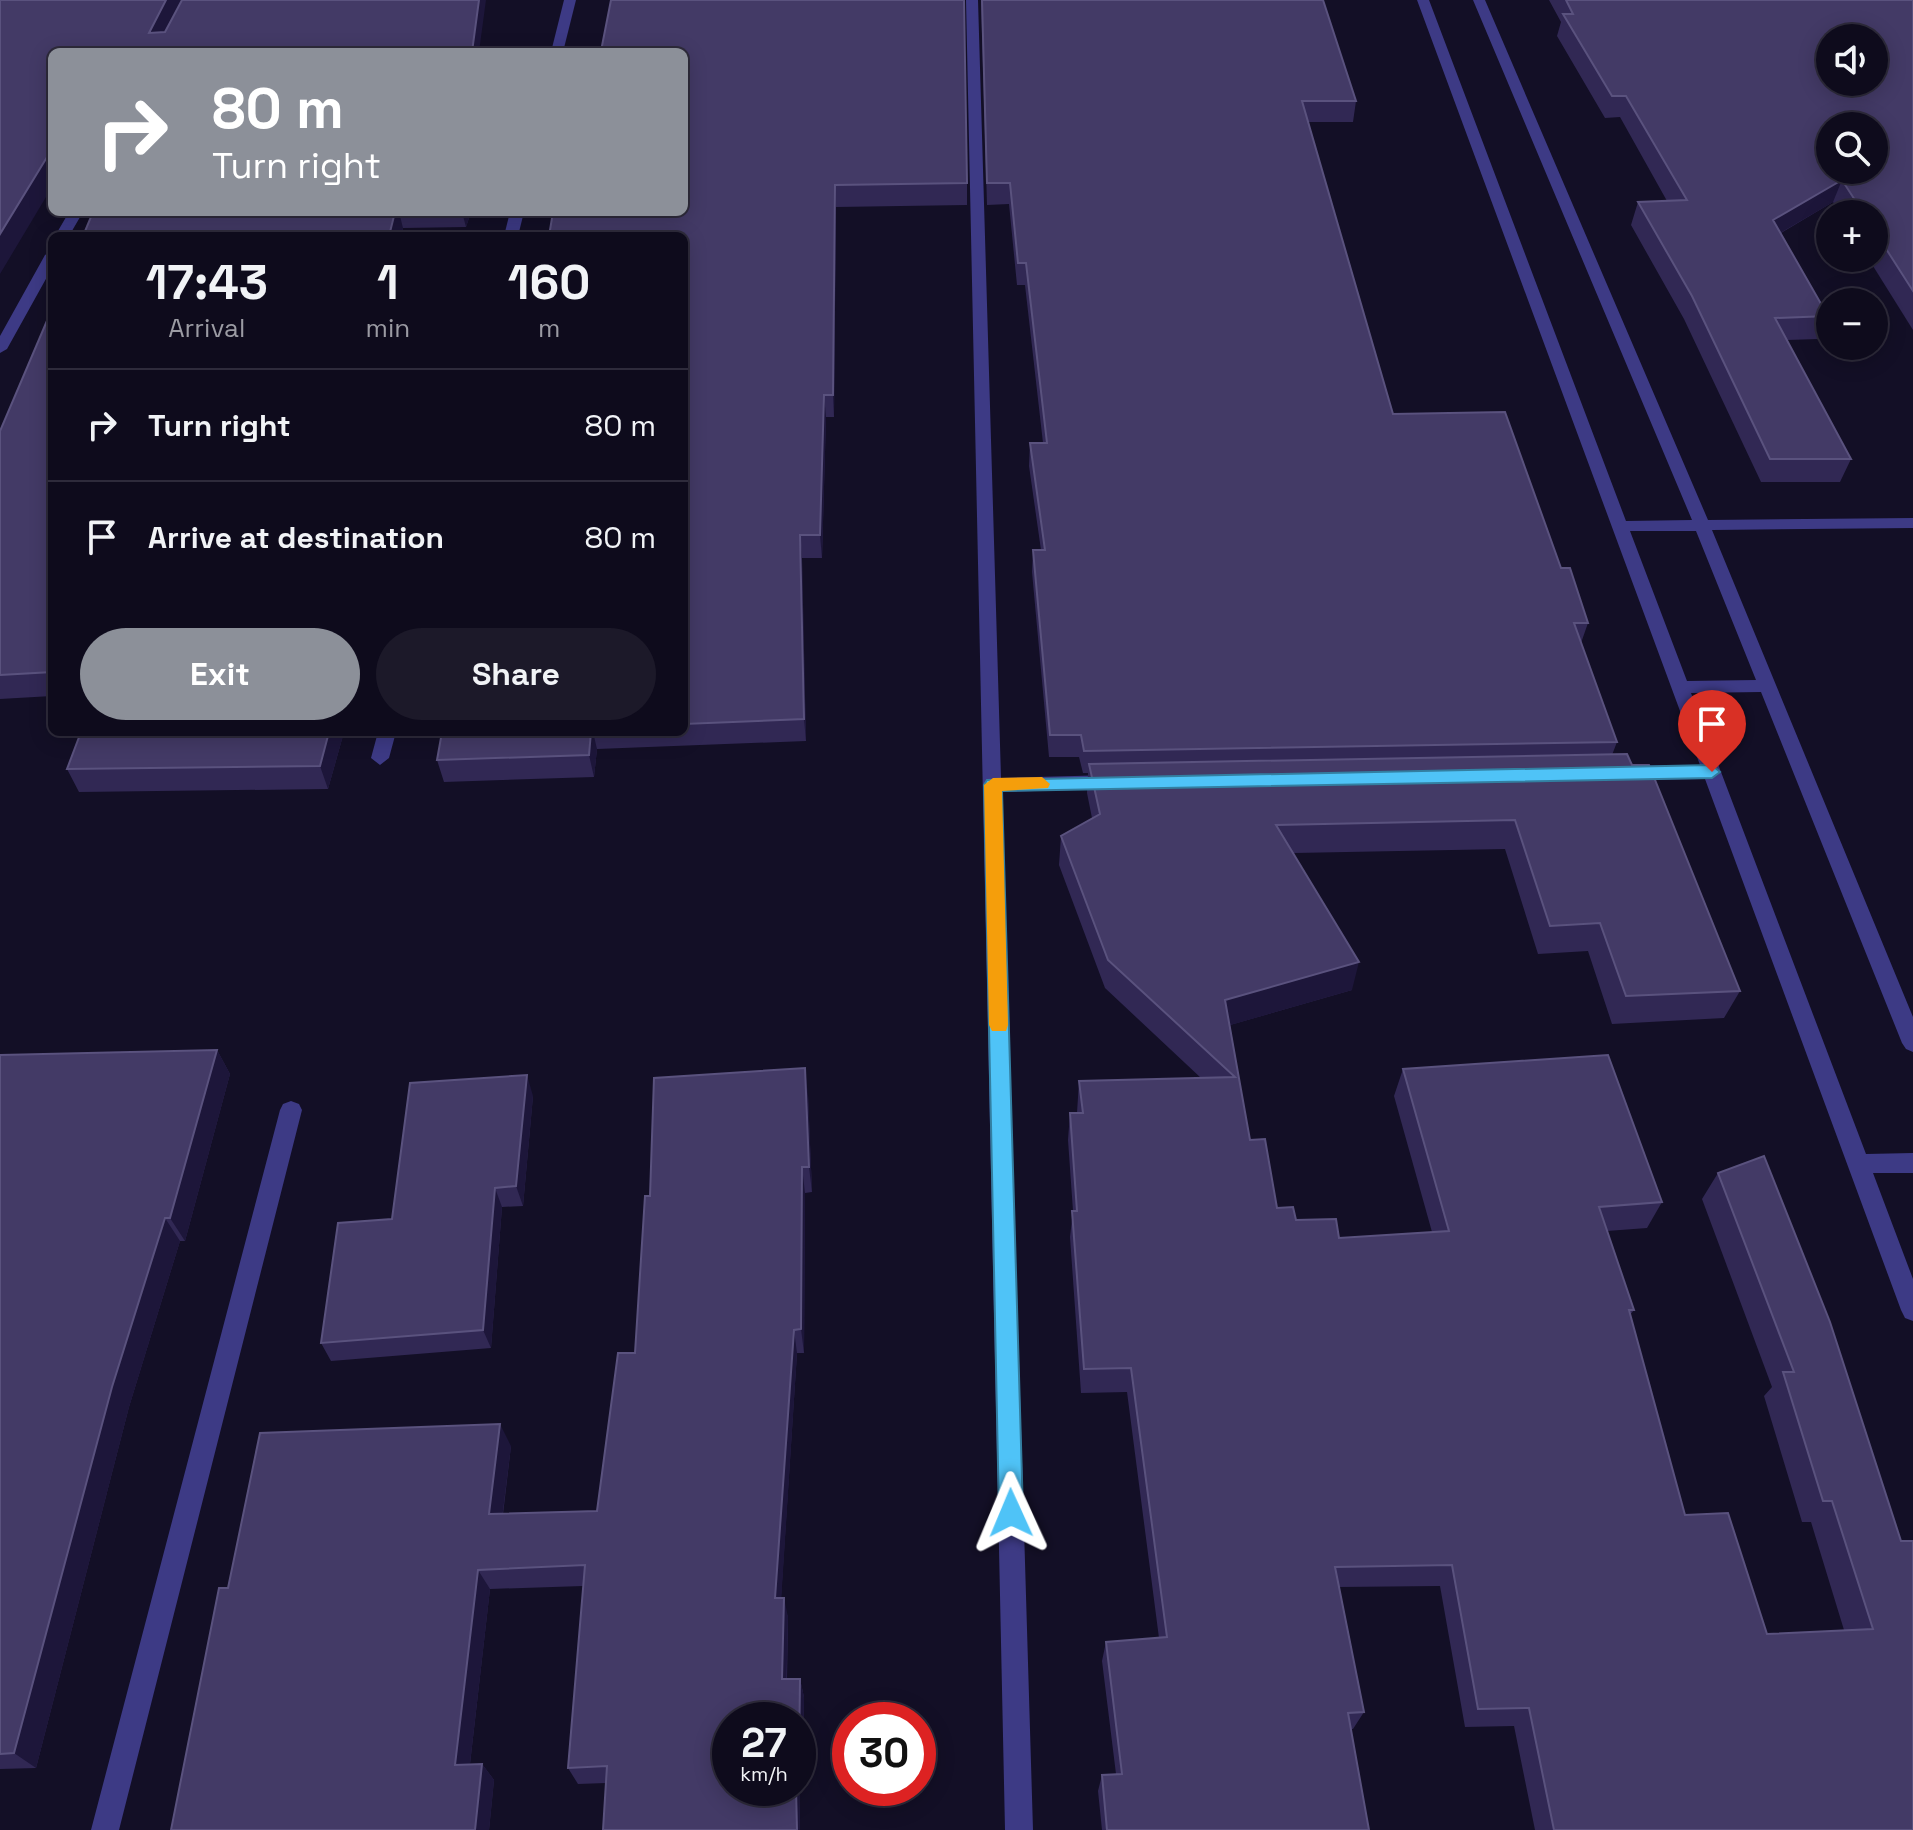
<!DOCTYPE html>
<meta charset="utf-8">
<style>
:root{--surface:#0e0b1c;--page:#1c1929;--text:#f1f3f6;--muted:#9b9ba3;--line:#2e2b3b;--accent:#8c9099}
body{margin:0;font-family:"Space Grotesk",sans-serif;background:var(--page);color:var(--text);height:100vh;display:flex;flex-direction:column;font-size:30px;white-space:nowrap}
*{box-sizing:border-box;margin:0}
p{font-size:26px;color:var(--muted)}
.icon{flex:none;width:44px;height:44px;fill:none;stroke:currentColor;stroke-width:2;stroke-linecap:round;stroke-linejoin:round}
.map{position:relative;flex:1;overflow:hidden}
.details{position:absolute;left:48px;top:232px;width:640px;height:504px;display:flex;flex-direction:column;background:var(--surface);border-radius:12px;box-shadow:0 4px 20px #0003,0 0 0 2px var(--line)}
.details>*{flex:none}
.guide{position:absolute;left:48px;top:48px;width:640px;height:168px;border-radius:12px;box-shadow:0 4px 20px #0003,0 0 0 2px var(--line);background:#8c9099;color:#fff;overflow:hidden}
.tools{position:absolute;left:1816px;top:24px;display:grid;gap:16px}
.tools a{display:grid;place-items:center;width:72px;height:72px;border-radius:50%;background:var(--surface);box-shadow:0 4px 20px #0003,0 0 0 2px var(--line);font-size:40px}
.speed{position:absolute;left:712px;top:1702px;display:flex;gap:16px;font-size:40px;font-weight:700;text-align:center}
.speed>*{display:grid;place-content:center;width:104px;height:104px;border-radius:50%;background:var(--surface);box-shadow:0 4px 20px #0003,0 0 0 2px var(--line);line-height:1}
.speed small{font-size:20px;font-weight:400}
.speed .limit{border:12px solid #d22;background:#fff;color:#111}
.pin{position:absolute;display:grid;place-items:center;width:68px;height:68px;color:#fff;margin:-82px -34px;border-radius:50% 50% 50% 0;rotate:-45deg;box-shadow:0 0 8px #0007}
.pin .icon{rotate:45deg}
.me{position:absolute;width:88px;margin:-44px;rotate:359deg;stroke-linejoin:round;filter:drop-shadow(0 0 6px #0008)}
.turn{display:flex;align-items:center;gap:28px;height:168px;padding:0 32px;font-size:36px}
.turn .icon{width:104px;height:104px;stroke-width:2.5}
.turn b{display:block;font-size:56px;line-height:68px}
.eta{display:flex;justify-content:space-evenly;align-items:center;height:136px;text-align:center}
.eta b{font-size:48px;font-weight:700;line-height:56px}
.button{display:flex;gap:16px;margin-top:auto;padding:16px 32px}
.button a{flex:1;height:92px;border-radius:48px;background:var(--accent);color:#fff;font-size:32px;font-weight:700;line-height:92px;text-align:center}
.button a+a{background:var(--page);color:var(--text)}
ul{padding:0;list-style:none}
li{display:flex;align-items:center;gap:24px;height:112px;padding:0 32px;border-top:2px solid var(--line)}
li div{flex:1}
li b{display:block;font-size:30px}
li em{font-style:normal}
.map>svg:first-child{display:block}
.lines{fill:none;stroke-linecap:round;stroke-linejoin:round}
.minor{fill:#3d3a85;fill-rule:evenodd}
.wall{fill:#312854;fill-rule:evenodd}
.shaded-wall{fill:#1d163a}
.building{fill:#433a66;stroke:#5a527e;stroke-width:2;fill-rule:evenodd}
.route{fill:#4fc3f7;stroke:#337fa1;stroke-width:2}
.slow{fill:#f59e0b}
</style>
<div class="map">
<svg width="1913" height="1830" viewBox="0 0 1913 1830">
<rect width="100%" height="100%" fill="#130f26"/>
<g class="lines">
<path class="minor" d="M564,0H576L563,52H551Z
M966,0H978L1001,778L1113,775L1122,782L1113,789L1002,792L1033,1830H1005Z
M1417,0H1429L1626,521L1692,520L1473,0H1485L1708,520L1913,518V528L1712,530L1913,1017V1052L1906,1049L1902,1043L1761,692L1691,693L1866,1154L1913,1153V1173H1873L1913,1279V1321L1905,1318L1901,1310L1705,779L1625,780L1616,773L1625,766L1700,765ZM1630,531H1696L1756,680L1687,681Z
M69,212H83L69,236H55Z
M510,212H524L518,236H504Z
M52,251V268L7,349L0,353V336L45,255Z
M378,732H396L389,758L380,765L371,758Z
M291,1101L299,1104L302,1110L119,1830H91L280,1110L283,1104Z"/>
</g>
<path class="wall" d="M981,0H1323L1356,101L1353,122H1308L1393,414L1561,568L1588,623L1581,643L1617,742L1612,755L1632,765L1740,991L1724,1018L1612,1024L1588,951L1538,954L1505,849L1294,853L1352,990L1230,1025L1250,1140L1277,1208L1296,1220L1339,1238L1432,1232L1394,1096L1403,1069L1662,1202L1647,1228L1607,1231L1634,1310L1630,1315L1685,1515L1767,1634L1844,1630L1811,1522H1802L1764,1396L1772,1387L1702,1199L1718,1173L1830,1322L1913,1830H1535L1514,1726L1465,1727L1440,1586L1339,1587L1364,1712L1353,1729H1351L1369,1830H1102L1098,1791L1102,1775L1116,1774L1102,1661L1106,1642L1159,1638L1127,1392L1081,1393L1070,1237L1073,1211L1068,1140L1070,1113H1077L1079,1081L1201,1078L1105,988L1059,865L1061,836L1092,818L1087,793L1088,773H1083L1079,757H1049L1032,572L1033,550H1041L1029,466L1030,443H1043L1025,285H1017L1009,204L987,205Z
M1549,0H1913V330L1868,258H1874V214H1840L1833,202L1781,233L1828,316L1818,339L1787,340L1851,459L1840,482H1761L1684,319L1631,225L1638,202L1667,201L1620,117L1605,118L1557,36L1561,22Z
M684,52L967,183V205L836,207L834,417H826L822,558H802L806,741L597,749L594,777L444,782L437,760L442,732H684Z
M93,212H471L466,227L403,228L401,236H83Z
M52,309V696L0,699V431Z
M344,732L328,789L79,792L67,769Z
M217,1050L230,1074L185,1241H180L129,1407L36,1768L0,1769V1055Z
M808,1095L812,1192L805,1193L804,1353H797L781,1598L788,1617L787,1679H800L804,1697L803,1773H799L800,1830H603L606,1783L578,1784L568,1768L583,1586L490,1589L470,1764H482L494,1780L489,1830H171L228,1588L511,1446L503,1514L597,1511L635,1353L650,1196ZM730,1720H798V1788Z
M533,1096L523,1206L502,1207L491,1348L331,1361L321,1343L392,1219Z"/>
<path class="shaded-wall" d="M166,0H184L157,52L149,33Z
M479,0H486L479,52H472Z
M52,149V187L0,274V234Z
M1842,180L1833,202L1765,242L1773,220Z
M835,185L836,207L834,417L833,395Z
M395,212H399L403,228L401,236H389Z
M462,212H471L466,227Z
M824,395L826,417L822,558L820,535Z
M800,535L802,558L806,741L804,719Z
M329,732H344L328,789L320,766Z
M591,732H593L597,749L594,777L589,755Z
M1359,962L1352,990L1220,1028L1225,1000Z
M217,1050L230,1074L185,1241L170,1218Z
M805,1068L808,1095L812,1192L809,1167Z
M527,1075L533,1096L523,1206L516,1186Z
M802,1167L805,1193L804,1353L801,1329Z
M495,1188L502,1207L491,1348L483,1330Z
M165,1218L180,1241L129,1407L36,1768L14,1753L112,1387Z
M794,1330L797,1353L780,1618L775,1598Z
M500,1424L511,1446L500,1535L489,1514Z
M478,1570L490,1589L468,1781L455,1765Z
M784,1598L788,1617L786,1697L782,1679Z
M800,1679L804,1697L803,1773L799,1756Z
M482,1764L494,1780L489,1830H475Z
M798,1767L799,1773L800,1830H797L796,1788H798Z"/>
<path class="building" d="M0,0H166L149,33L165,32L182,0H479L472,52H52V149L0,234Z
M611,0H964L967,183L835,185L833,395H824L820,535H800L804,719L684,724V236H549L553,212H684V52H580L601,51Z
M982,0H1323L1356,101H1302L1393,414L1505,412L1561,568H1570L1588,623H1574L1617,742L1084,751L1081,735H1050L1033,550H1045L1030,443H1047L1026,263H1018L1010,183H987Z
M1566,0H1913V291L1874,230V214H1864L1842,180L1773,220L1828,316L1775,318L1851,459H1770L1692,296L1638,202L1687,200L1626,96H1612L1563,14H1573ZM1830,38H1874V82H1830ZM1830,126H1874V170H1830Z
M93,212H395L389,236H83Z
M52,309V672L0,675V431Z
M81,732H329L320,766L67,769Z
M442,732H591L589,755L437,760Z
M1627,754L1632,765H1649L1740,991L1626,996L1600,923L1550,926L1515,820L1276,825L1359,962L1225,1000L1250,1140L1265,1139L1277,1208L1293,1207L1296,1220L1336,1219L1339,1238L1449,1231L1403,1069L1608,1055L1662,1202L1599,1207L1634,1310H1629L1685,1515L1728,1513L1767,1634L1873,1629L1832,1501H1823L1783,1372H1794L1718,1173L1764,1156L1830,1322L1901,1541H1913V1830H1554L1529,1708L1478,1709L1452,1565L1335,1567L1364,1712L1348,1713L1369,1830H1107L1102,1775L1122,1774L1106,1642L1167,1637L1131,1368L1084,1369L1072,1211H1077L1070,1113H1083L1079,1081L1235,1077L1108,960L1061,836L1100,814L1089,764Z
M217,1050L170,1218H165L112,1387L14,1753L0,1754V1055Z
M805,1068L809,1167H802L801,1329L794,1330L775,1598H784L782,1679H800L799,1756H798V1720H730V1788H796L797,1830H603L607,1766L568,1768L585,1565L478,1570L455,1765L482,1764L475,1830H171L219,1588H228L260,1433L500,1424L489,1514L597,1511L618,1353H635L645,1196H650L654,1078Z
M527,1075L516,1186L495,1188L483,1330L321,1343L338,1223L392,1219L410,1083Z"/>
<path class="route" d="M1712,765L1720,772L1712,778L1002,791L1023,1513L1019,1521L1011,1525L1003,1521L999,1513L984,785L987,780Z"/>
<path class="slow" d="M1042,777L1050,784L1048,788L1002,791L1008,1025L1006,1031H992L989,1025L984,785L993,778Z"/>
</svg>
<div class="tools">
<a><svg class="icon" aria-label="sound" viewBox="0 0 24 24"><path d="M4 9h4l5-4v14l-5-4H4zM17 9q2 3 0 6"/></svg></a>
<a><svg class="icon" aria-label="search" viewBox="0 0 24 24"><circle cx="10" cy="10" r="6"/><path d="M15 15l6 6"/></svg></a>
<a>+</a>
<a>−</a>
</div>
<div class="speed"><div>27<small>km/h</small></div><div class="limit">30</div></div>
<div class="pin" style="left:1712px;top:772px;background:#d93025"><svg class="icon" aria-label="arrive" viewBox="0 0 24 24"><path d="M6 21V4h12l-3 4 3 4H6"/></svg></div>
<svg class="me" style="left:1011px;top:1513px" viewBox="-20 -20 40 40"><path d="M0-17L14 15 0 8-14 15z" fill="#4fc3f7" stroke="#fff" stroke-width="4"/></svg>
<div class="guide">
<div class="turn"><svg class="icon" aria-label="right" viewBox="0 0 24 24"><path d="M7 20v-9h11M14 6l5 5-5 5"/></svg><div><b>80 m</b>Turn right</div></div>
</div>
<section class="details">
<div class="eta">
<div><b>17:43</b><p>Arrival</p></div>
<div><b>1</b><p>min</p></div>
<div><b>160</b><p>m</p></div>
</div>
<ul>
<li><svg class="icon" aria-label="right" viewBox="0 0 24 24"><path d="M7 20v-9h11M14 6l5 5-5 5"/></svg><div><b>Turn right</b></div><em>80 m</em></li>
<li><svg class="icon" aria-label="arrive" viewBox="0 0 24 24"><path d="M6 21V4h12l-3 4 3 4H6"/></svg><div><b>Arrive at destination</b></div><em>80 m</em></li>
</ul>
<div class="button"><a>Exit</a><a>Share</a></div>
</section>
</div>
